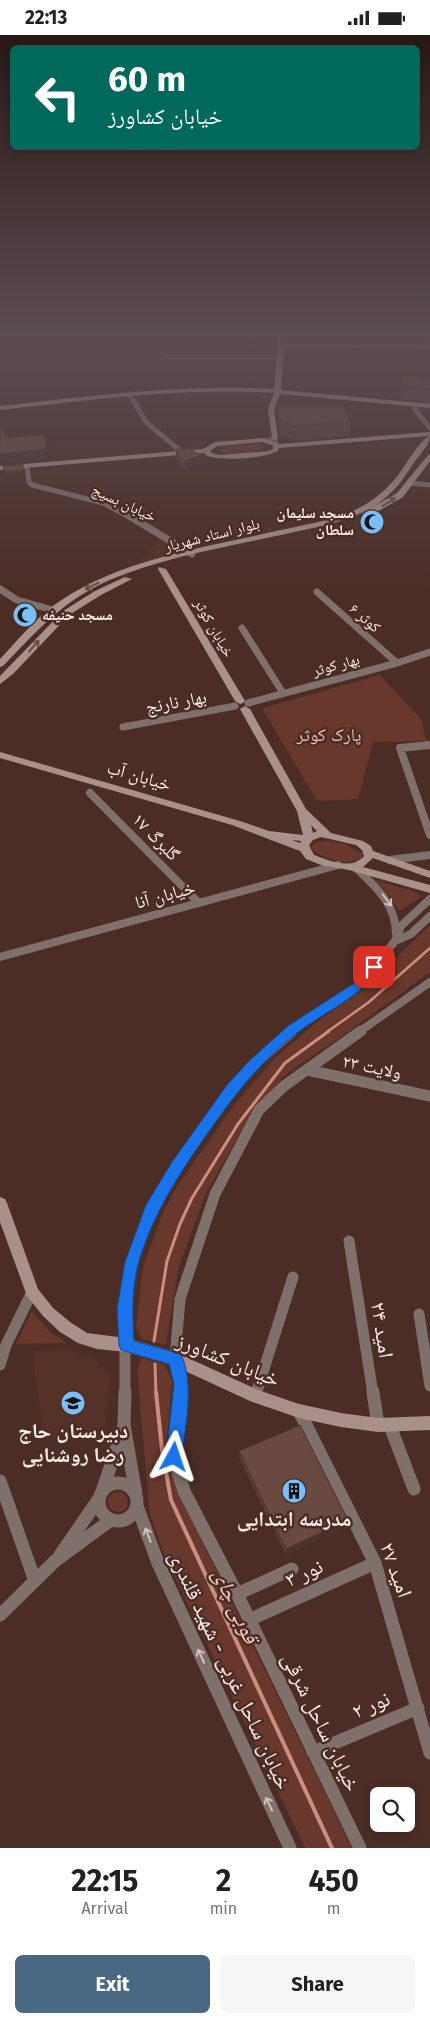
<!DOCTYPE html>
<meta charset="utf-8">
<style>
:root{--surface:#fff;--page:#f6f6f6;--text:#202124;--muted:#757577;--accent:#486883}
body{margin:0;font-family:"Fira Sans","Noto Naskh Arabic",sans-serif;background:var(--page);color:var(--text);height:100vh;display:flex;flex-direction:column;font-size:19px;white-space:nowrap}
*{box-sizing:border-box;margin:0}
p{font-size:16px;color:var(--muted)}
.icon{flex:none;width:28px;height:28px;fill:none;stroke:currentColor;stroke-width:2;stroke-linecap:round;stroke-linejoin:round}
.map{position:relative;height:1813px;overflow:hidden}
.details{display:flex;flex-direction:column;background:var(--surface);flex:1}
.details>*{flex:none}
.top-card{position:absolute;left:10px;top:10px;width:410px;height:105px;border-radius:8px;box-shadow:0 2px 8px #0003;background:#00695c;color:#fff;overflow:hidden}
.buttons{position:absolute;left:370px;top:1752px;display:grid;gap:10px}
.buttons a{display:grid;place-items:center;width:45px;height:45px;border-radius:8px;background:var(--surface);box-shadow:0 2px 8px #0003;font-size:25px}
.pin{position:absolute;display:grid;place-items:center;width:42px;height:42px;color:#fff;margin:-21px;border-radius:10px;box-shadow:0 2px 8px #0006}
.me{position:absolute;width:55px;margin:-28px;rotate:5deg;stroke-linejoin:round;filter:drop-shadow(0 0 4px #0008)}
.turn{display:flex;align-items:center;gap:18px;height:105px;padding:0 15px;font-size:22px}
.turn .icon{width:65px;height:65px;stroke-width:2.5}
.turn b{display:block;font-size:35px;line-height:42px}
.eta{display:flex;justify-content:space-evenly;align-items:center;height:85px;text-align:center}
.eta b{font-size:30px;font-weight:700;line-height:35px}
.button{display:flex;gap:10px;margin-top:auto;padding:10px 15px}
.button a{flex:1;height:58px;border-radius:8px;background:var(--accent);color:#fff;font-size:20px;font-weight:700;line-height:58px;text-align:center}
.button a+a{background:var(--page);color:var(--text)}
.status{display:flex;justify-content:space-between;align-items:center;height:35px;padding:0 25px;background:var(--surface);direction:ltr}
.status svg{height:14px;fill:currentColor}
.map>svg:first-child{display:block}
.built{fill:#563127}
.green{fill:#69382c}
.lines{fill:none;stroke-linecap:round;stroke-linejoin:round}
.stream-far2{stroke:#cb8e7f;stroke-width:2.5}
.stream-far1{stroke:#cb8e7f;stroke-width:3}
.stream{stroke:#cb8e7f;stroke-width:4}
.street-far4{stroke:#80706c;stroke-width:5}
.street-far3{stroke:#80706c;stroke-width:7}
.street-far2{stroke:#80706c;stroke-width:8}
.street-far1{stroke:#80706c;stroke-width:11}
.street{stroke:#80706c;stroke-width:13}
.secondary{fill:#a9908a;fill-rule:evenodd}
.wall{fill:#5a3f37}
.shaded-wall{fill:#4a332d}
.building{fill:#694940;stroke:#4a332d}
.oneway{stroke:#674b44}
.oneway2{stroke:#d1c1bd}
.route{fill:#1a73e8;stroke:#114b97}
.labels{text-anchor:middle;dominant-baseline:central;stroke-width:5;stroke-linejoin:round;paint-order:stroke}
.far-street-label{font-size:15px;fill:#fdede9;stroke:#4b2d26}
.far-poi-label{font-size:15px;font-weight:bold;fill:#fdede9;stroke:#4b2d26;text-anchor:end}
.street-label{font-size:18px;fill:#fdede9;stroke:#4b2d26}
.park-label{font-size:18px;fill:#f0c2b7;stroke:#4b2d26}
.near-street-label{font-size:21px;fill:#fdede9;stroke:#4b2d26}
.near-poi-label{font-size:21px;font-weight:bold;fill:#fdede9;stroke:#4b2d26}
.near-water-label{font-size:22px;font-style:italic;fill:#f8cabe;stroke:#4b2d26}
</style>
<div class="status"><b>22:13</b><svg viewBox="0 0 49 12"><path d="M0 12V9h3v3zM5 12V6h3v6zM10 12V3h3v9zM15 12V0h3v12zM26 1h20v11H26zM47 4h2v5h-2z"/></svg></div>
<div class="map">
<svg width="430" height="1813" viewBox="0 0 430 1813">
<rect width="100%" height="100%" fill="#4b2d26"/>
<path class="built" d="M160,504L181,515L179,518L140,528L138,526Z
M71,1315L83,1322L94,1321L101,1332L110,1339L105,1396L44,1404L32,1316Z"/>
<path class="green" d="M255,409L262,410L264,414L228,419L219,416L224,411Z
M380,640L420,683C425,691 422,698 427,706L373,707L358,764L317,766L263,675V673Z
M328,806L344,809L362,818V823C350,831 321,825 312,813V811L316,807Z
M373,844L418,858L421,862L400,876L385,855Z
M430,890V937L341,1002L293,1034L281,1044L245,1090L206,1158L178,1234L166,1310L142,1304L136,1293L143,1232L164,1175L178,1150L233,1072L274,1024L317,987L366,952Z
M32,1276L50,1297L67,1308L16,1309Z
M141,1323L164,1329L172,1346L167,1403L180,1461L352,1813H305L166,1524L150,1480L137,1335Z
M108 1467a10 10 0 1 1 20 0a10 10 0 1 1-20 0Z"/>
<g class="lines">
<path class="stream-far2" d="M327,997L369,967L430,913"/>
<path class="stream-far1" d="M154,1306L167,1226L180,1189L192,1163L238,1089L285,1028L329,996
M155,1329L156,1359"/>
<path class="stream" d="M156,1357L162,1415L171,1465L332,1813"/>
<path class="street-far4" d="M164,322H281
M129,359L147,388L183,418
M414,373L430,393
M267,406L275,403L276,410
M27,431L29,447L32,450L103,468L131,483
M410,448L430,450"/>
<path class="street-far3" d="M129,481L192,519
M0,554L17,565L53,575
M317,557L397,628
M242,593L283,658
M248,668L397,628L430,617
M123,692L235,671
M426,710H430"/>
<path class="street-far2" d="M430,710L400,713L430,800
M90,758L199,868
M390,825L430,820
M357,834C377,853 396,870 396,899
M395,906L411,899L430,881
M0,922L338,830
M290,997L360,950L395,906L401,891L430,864
M359,997L430,947"/>
<path class="street-far1" d="M307,1035L430,1061
M349,1206L373,1359
M419,1279L430,1351
M0,1330L6,1310L32,1257
M125,1359V1274L132,1227L153,1170L177,1131L232,1054L253,1030L292,996
M180,1359L181,1349L175,1324L180,1264L215,1159L259,1075L284,1051L361,996
M256,1359L293,1242"/>
<path class="street" d="M125,1357L124,1390L136,1459
M180,1357L174,1423L184,1456L237,1559L360,1813
M373,1357L378,1390
M255,1361L256,1357
M299,1376L375,1528L430,1718
M390,1391L414,1454
M0,1446L35,1546
M99 1467a19 19 0 1 1 38 0a19 19 0 1 1-38 0Z
M103,1454L123,1393
M137,1471L158,1528L290,1813
M60,1520L98,1465
M237,1559L292,1534
M0,1580L55,1526L111,1485
M249,1585L375,1528
M313,1717L418,1673"/>
<path class="secondary" d="M279,301H285L284,309L430,310V314L284,313L281,355L430,369V373L280,359L274,374L278,403L275,405L272,403L268,374L274,358C180,352 92,365 0,375V371C93,361 180,349 274,354Z
M426,301H430V304Z
M430,397C430,411 423,415 415,426C406,440 397,454 384,464C355,487 316,492 281,500C225,512 165,522 112,544C63,565 39,594 3,631L0,632V624C19,604 37,581 60,566C121,525 197,514 267,498C297,491 328,487 355,475C374,466 389,453 401,436C409,425 417,409 429,401L279,413L278,416C261,424 225,426 207,421L204,418L0,435V431L203,414L215,407L264,403L279,409ZM263,407L273,411V414L268,416L219,420L212,418L210,416L217,411Z
M430,419V426L403,462L368,482H362V478L397,458L428,420Z
M159,532L166,534L245,666L243,668L240,669L235,666L158,534Z
M125,542L132,544L101,560L69,580L13,639L0,649V641L63,576L95,556Z
M245,671L250,674L306,774L331,798L363,806L371,811L373,816L430,836V843L373,823L363,832L430,850V858L349,835L321,830L306,824L300,816L232,790L0,723V717L240,786L269,796L303,800L297,776L240,674ZM311,790L317,796L313,798ZM321,802L356,810L362,815L364,821C351,836 328,825 314,820L309,810L313,805ZM292,805L301,806L300,808Z
M0,1162L5,1164L7,1168L38,1254L53,1273L70,1287L87,1298L126,1303L175,1317L258,1355L299,1369L341,1378L378,1383L430,1381V1395L378,1397L341,1392L299,1383L250,1366L172,1330L126,1317L97,1314L78,1308L60,1297L43,1281L27,1261L0,1187Z"/>
</g>
<path class="wall" d="M419,344H430V368L400,364L401,350Z
M278,371L350,387V401L291,406L289,402H281L278,386Z
M176,415L201,421V429L185,434L179,429L176,423Z
M361,480L383,489L367,492L360,486Z
M35,572L36,578L28,587L12,584V578Z
M239,1416L348,1485L347,1491L286,1520L239,1422Z"/>
<path class="shaded-wall" d="M48,414L49,425L0,429V419Z
M201,421V429L185,434V426Z
M23,435L24,440L6,442L5,437Z
M383,483V489L367,492V486Z
M35,572L36,578L28,587L27,581Z
M348,1485L347,1491L286,1520V1514Z"/>
<path class="building" d="M403,341H418L419,344H430V354L401,350Z
M278,371H343L350,387L292,391L290,387L282,388Z
M0,390L8,403L44,400L48,414L0,419Z
M189,413L201,421L185,426L179,421L176,415Z
M23,429V435L5,437L3,431Z
M380,476L383,483L367,486L361,480Z
M21,568L35,572L27,581L12,578Z
M300,1390L348,1485L286,1514L239,1416Z"/>
<defs><path id="oneway-shaft" d="M-6 0H5M1.5-3L5.5 0L1.5 3" fill="none" stroke-width="1.6" stroke-linecap="round" stroke-linejoin="round" transform="scale(1.25)"/></defs>
<g class="oneway">
<use href="#oneway-shaft" transform="translate(389 467) rotate(-32)"/>
<use href="#oneway-shaft" transform="translate(92 551) rotate(154)"/>
<use href="#oneway-shaft" transform="translate(34 611) rotate(-49)"/>
</g>
<g class="oneway2">
<use href="#oneway-shaft" transform="translate(387 865) rotate(53)"/>
<use href="#oneway-shaft" transform="translate(148 1500) rotate(-111)"/>
<use href="#oneway-shaft" transform="translate(201 1621) rotate(-115)"/>
<use href="#oneway-shaft" transform="translate(269 1769) rotate(-115)"/>
</g>
<linearGradient id="sky" x2="0" y2="1"><stop stop-color="#291915"/><stop offset="0.54" stop-color="#5b4c52"/><stop offset="1" stop-color="#5b4c52" stop-opacity="0"/></linearGradient>
<rect width="430" height="555" fill="url(#sky)"/>
<path class="route" d="M374,928L380,932C361,963 325,976 297,998C260,1026 233,1062 207,1099C179,1139 153,1179 139,1226C132,1252 132,1279 134,1306L181,1319C195,1351 185,1389 182,1422L180,1428L174,1430L169,1428L166,1422L174,1349L169,1329L121,1315L119,1310L117,1274L125,1227L146,1170L172,1127L227,1050L249,1026L288,991L356,947L370,930Z"/>
<defs>
<symbol id="mosque-disc" viewBox="-11 -11 22 22"><circle r="9.5" fill="#79bff8" stroke="#4b2d26"/><path d="M3.5-4.9A6 6 0 1 0 3.5 4.9A5 5 0 1 1 3.5-4.9Z" fill="#111"/></symbol>
<symbol id="school-disc" viewBox="-11 -11 22 22"><circle r="9.5" fill="#79bff8" stroke="#4b2d26"/><path d="M0-5L7-2L0 1L-7-2ZM-4 1L0 2.5L4 1V4Q0 6-4 4Z" fill="#111"/></symbol>
<symbol id="building-disc" viewBox="-11 -11 22 22"><circle r="9.5" fill="#79bff8" stroke="#4b2d26"/><path d="M-4-6H4V6H1V3H-1V6H-4ZM-2.5-4.3h1.7v1.8h-1.7ZM.8-4.3h1.7v1.8H.8ZM-2.5-1h1.7V.8h-1.7ZM.8-1h1.7V.8H.8Z" fill="#111"/></symbol>
</defs>
<g fill-rule="evenodd">
<use href="#mosque-disc" x="358" y="473" width="28" height="28"/>
<use href="#mosque-disc" x="11" y="566" width="28" height="28"/>
<use href="#school-disc" x="59" y="1354" width="28" height="28"/>
<use href="#building-disc" x="280" y="1442" width="28" height="28"/>
</g>
<g class="labels">
<g class="far-street-label">
<text transform="translate(124 468) rotate(25)">خیابان بسیج</text>
<text transform="translate(212 500) rotate(-14)">بلوار استاد شهریار</text>
<text transform="translate(365 583) rotate(41)">کوثر ۶</text>
<text transform="translate(214 593) rotate(60)">خیابان کوثر</text>
<text transform="translate(336 630) rotate(-15)">بهار کوثر</text>
</g>
<g class="far-poi-label">
<text x="354" y="478">مسجد سلیمان<tspan x="354" dy="17">سلطان</tspan></text>
<text x="42" y="580" text-anchor="start">مسجد حنیفه</text>
</g>
<g class="street-label">
<text transform="translate(176 667) rotate(-10)">بهار نارنج</text>
<text transform="translate(139 741) rotate(16)">خیابان آب</text>
<text transform="translate(156 802) rotate(45)">گلبرگ ۱۷</text>
<text transform="translate(165 860) rotate(-15)">خیابان آنا</text>
<text transform="translate(372 1032) rotate(12)">ولایت ۲۳</text>
</g>
<g class="park-label">
<text x="329" y="700">پارک کوثر</text>
</g>
<g class="near-street-label">
<text transform="translate(382 1295) rotate(81)">امید ۲۴</text>
<text transform="translate(228 1325) rotate(22)">خیابان کشاورز</text>
<text transform="translate(396 1535) rotate(70)">امید ۲۷</text>
<text transform="translate(304 1538) rotate(-24)">نور ۳</text>
<text transform="translate(230 1635) rotate(65)">خیابان ساحل غربی - شهید قلندری</text>
<text transform="translate(371 1670) rotate(-23)">نور ۲</text>
<text transform="translate(321 1687) rotate(64)">خیابان ساحل شرقی</text>
</g>
<g class="near-poi-label">
<text x="73" y="1396">دبیرستان حاج<tspan x="73" dy="24">رضا روشنایی</tspan></text>
<text x="294" y="1484">مدرسه ابتدایی</text>
</g>
<g class="near-water-label">
<text transform="translate(236 1571) rotate(65)">قوبی چای</text>
</g>
</g>
</svg>
<div class="buttons">
<a><svg class="icon" aria-label="search" viewBox="0 0 24 24"><circle cx="10" cy="10" r="6"/><path d="M15 15l6 6"/></svg></a>
</div>
<div class="pin" style="left:374px;top:932px;background:#d93025"><svg class="icon" aria-label="arrive" viewBox="0 0 24 24"><path d="M6 21V4h12l-3 4 3 4H6"/></svg></div>
<svg class="me" style="left:174px;top:1422px" viewBox="-20 -20 40 40"><path d="M0-17L14 15 0 8-14 15z" fill="#1a73e8" stroke="#fff" stroke-width="4"/></svg>
<div class="top-card">
<div class="turn"><svg class="icon" aria-label="left" viewBox="0 0 24 24"><path d="M17 20v-9H6M10 6l-5 5 5 5"/></svg><div><b>60 m</b>خیابان کشاورز</div></div>
</div>
</div>
<section class="details">
<div class="eta">
<div><b>22:15</b><p>Arrival</p></div>
<div><b>2</b><p>min</p></div>
<div><b>450</b><p>m</p></div>
</div>
<div class="button"><a>Exit</a><a>Share</a></div>
</section>
